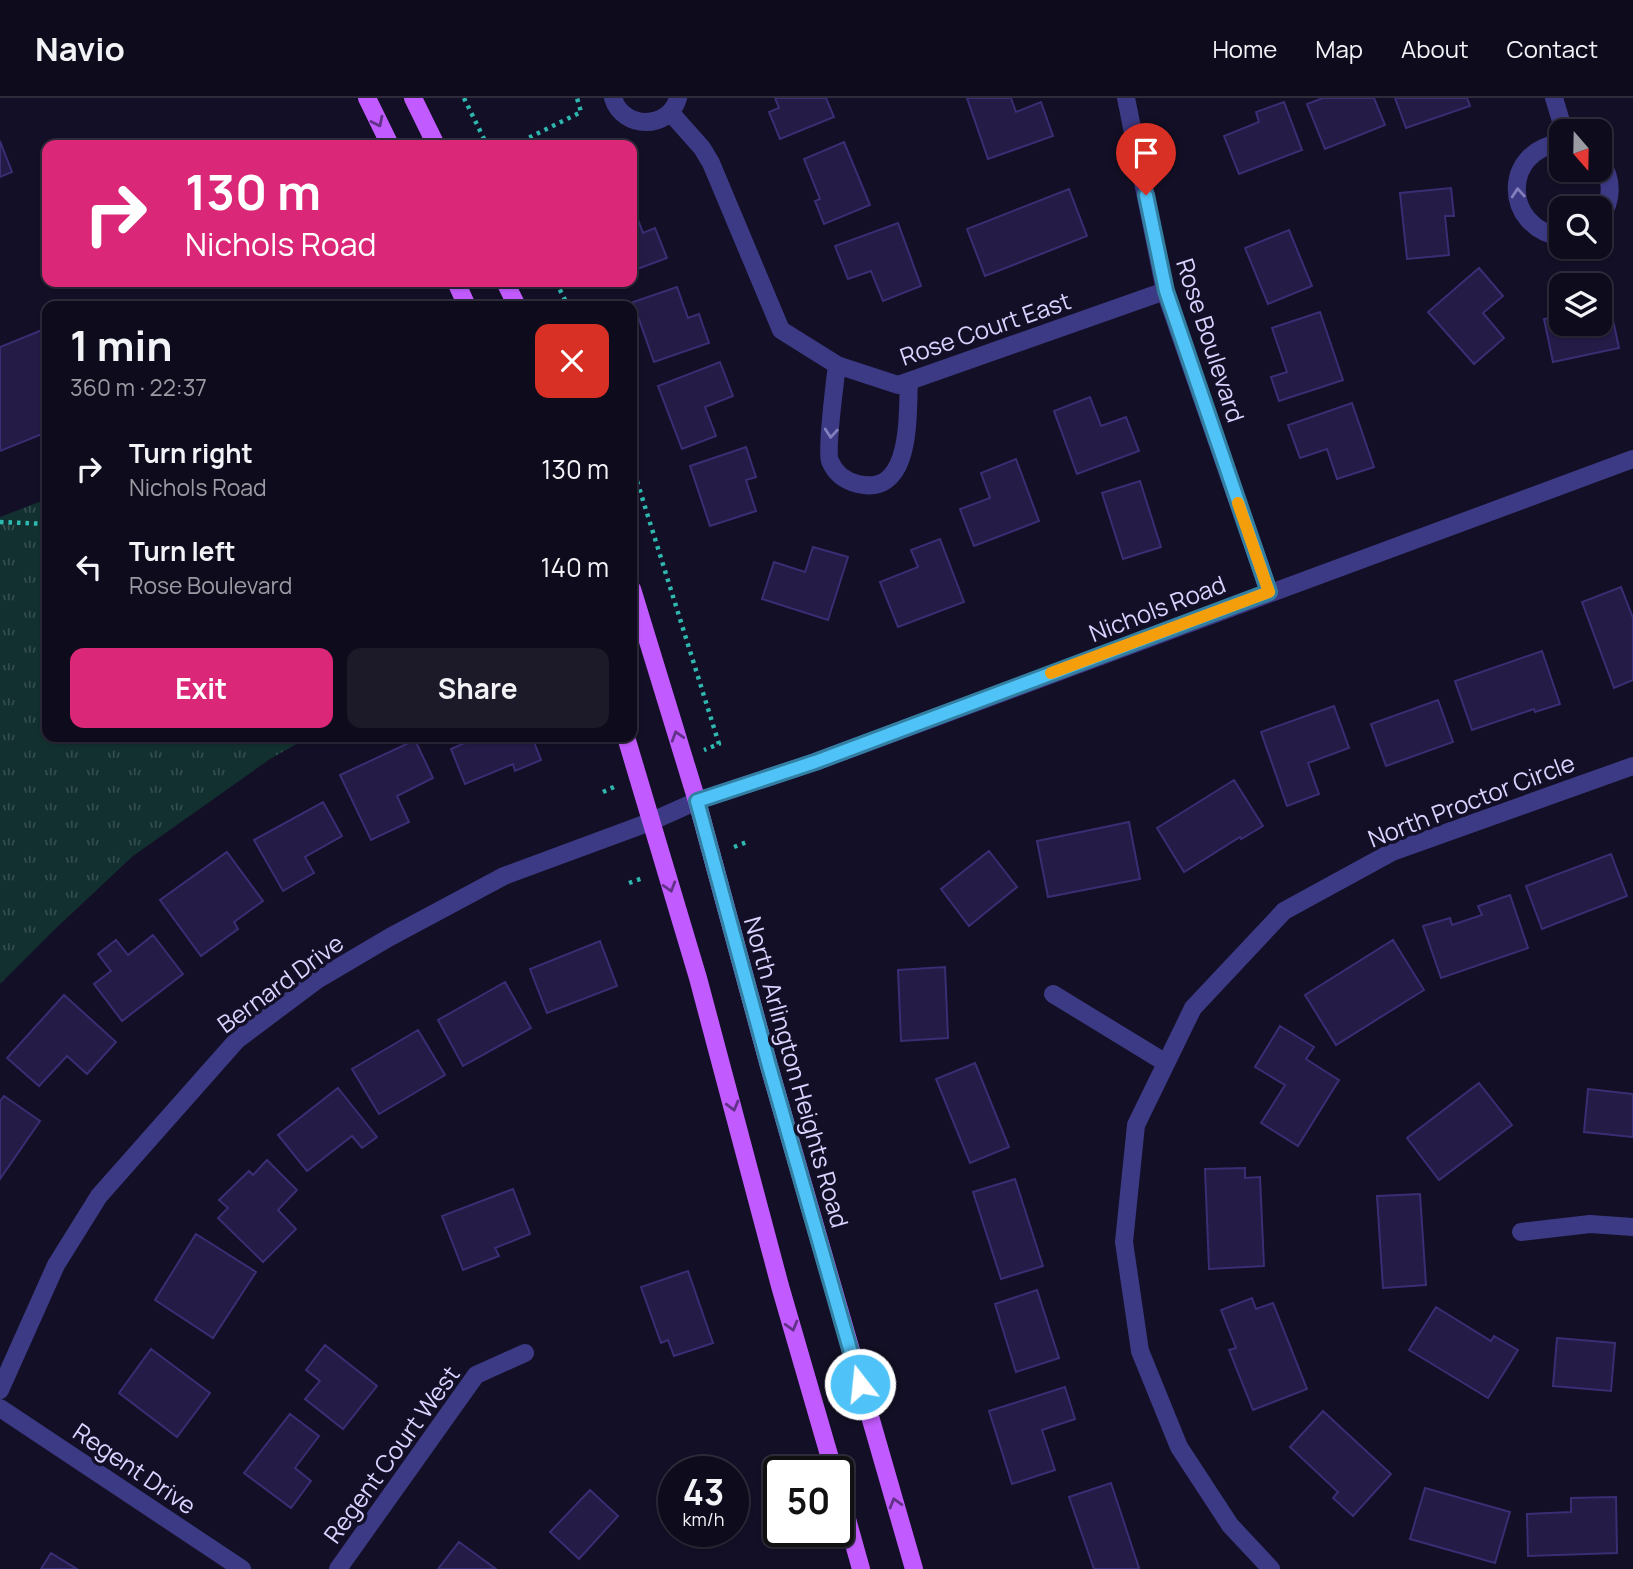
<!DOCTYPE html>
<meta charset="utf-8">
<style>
:root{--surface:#0e0b1c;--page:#1c1929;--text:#f1f3f6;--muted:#9b9ba3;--line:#2e2b3b;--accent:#db2777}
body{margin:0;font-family:Manrope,sans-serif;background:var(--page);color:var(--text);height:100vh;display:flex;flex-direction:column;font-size:26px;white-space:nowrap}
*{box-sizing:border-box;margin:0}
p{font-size:23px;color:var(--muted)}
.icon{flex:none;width:38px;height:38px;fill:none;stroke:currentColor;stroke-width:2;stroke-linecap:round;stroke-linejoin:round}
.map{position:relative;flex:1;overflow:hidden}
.panel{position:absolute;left:42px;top:203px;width:595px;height:441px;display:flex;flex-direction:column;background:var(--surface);border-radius:14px;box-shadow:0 2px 5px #0004,0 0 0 2px var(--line)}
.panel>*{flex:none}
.hud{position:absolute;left:42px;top:42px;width:595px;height:147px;border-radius:14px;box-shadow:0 2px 5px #0004,0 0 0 2px var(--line);background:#db2777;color:#fff;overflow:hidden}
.needle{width:46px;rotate:160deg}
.tools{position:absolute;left:1549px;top:21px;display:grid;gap:14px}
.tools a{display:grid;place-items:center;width:63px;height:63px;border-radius:14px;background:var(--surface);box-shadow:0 2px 5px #0004,0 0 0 2px var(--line);font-size:35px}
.speed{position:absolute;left:658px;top:1358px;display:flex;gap:14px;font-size:35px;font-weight:700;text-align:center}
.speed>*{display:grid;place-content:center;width:91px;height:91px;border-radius:50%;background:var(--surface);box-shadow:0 2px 5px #0004,0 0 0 2px var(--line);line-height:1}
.speed small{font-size:18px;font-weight:400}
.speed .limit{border:4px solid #111;border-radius:10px;background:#fff;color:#111}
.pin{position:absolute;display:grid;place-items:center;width:60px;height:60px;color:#fff;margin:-72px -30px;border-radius:50% 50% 50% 0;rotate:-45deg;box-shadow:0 0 7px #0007}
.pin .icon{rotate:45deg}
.me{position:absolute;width:77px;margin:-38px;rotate:344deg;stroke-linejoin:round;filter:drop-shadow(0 0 5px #0008)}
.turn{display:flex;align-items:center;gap:24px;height:147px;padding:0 28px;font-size:32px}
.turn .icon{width:91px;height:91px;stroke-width:2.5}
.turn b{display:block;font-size:49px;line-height:60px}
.round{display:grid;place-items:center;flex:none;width:74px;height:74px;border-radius:14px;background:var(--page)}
.overview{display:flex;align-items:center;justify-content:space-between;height:119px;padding:0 28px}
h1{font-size:42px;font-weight:700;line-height:52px}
.action{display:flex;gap:14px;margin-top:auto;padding:14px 28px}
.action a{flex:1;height:80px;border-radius:14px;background:var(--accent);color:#fff;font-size:28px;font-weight:700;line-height:80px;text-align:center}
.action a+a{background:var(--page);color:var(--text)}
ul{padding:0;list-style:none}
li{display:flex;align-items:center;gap:21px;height:98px;padding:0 28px}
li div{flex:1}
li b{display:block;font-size:26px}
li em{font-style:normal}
header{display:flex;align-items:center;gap:42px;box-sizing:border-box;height:98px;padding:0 35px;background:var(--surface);border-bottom:2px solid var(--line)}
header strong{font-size:33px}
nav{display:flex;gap:38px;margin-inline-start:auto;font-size:24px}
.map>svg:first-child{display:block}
.park{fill:url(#park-tufts)}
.building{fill:#241b47;stroke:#3b2d73;stroke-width:2}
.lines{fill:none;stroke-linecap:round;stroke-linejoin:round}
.path{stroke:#2fb8b0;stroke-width:4.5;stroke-dasharray:3.5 5;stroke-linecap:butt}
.minor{stroke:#3d3a85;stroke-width:18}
.major{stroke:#c25bff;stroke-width:18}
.oneway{stroke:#623188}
.oneway2{stroke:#837fbc}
.route-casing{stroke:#337fa1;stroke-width:18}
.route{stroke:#4fc3f7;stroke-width:12}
.slow{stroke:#f59e0b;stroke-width:12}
.labels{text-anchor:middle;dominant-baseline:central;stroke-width:7;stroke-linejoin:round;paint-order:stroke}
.street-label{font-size:24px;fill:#d9d4ff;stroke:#130f26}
</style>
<header>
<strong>Navio</strong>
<nav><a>Home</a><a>Map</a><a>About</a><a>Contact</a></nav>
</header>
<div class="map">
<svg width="1633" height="1471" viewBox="0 0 1633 1471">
<defs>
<pattern id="park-tufts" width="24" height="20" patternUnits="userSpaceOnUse" patternTransform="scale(1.75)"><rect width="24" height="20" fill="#12302f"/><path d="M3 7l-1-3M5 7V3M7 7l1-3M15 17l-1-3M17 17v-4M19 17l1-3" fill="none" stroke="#344d4e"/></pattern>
</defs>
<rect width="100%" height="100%" fill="#130f26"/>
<path class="park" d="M47,401V639H309L270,661L133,758L54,832L0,886V419Z"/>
<path class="building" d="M775,0H826L834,19L780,41L769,14L779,10Z
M967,0H1011L1016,14L1041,4L1053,38L988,61Z
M1323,0H1374L1385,27L1325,51L1307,6Z
M1395,0H1467L1470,8L1406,30Z
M1284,4L1302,52L1239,76L1224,38L1259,24L1256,14Z
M0,43L12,74L0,79Z
M844,44L870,107L824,126L815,103L820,101L804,61Z
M1451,90L1454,118H1445L1449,157L1407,161L1400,95Z
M1069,91L1087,138L985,178L967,131Z
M632,105L643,135L655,130L667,160L632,173Z
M898,125L921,188L883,203L871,173L848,181L835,148Z
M1289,132L1312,188L1268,206L1245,150Z
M1479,170L1503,198L1483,215L1504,240L1474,266L1428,214Z
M677,189L688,220L699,216L709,245L654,264L633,204Z
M1610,208L1619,250L1553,264L1544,221L1561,218V226H1600V210Z
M1320,214L1343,282L1279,303L1271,279L1287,274L1272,230Z
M47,230V334L0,353V249Z
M720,264L733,298L705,309L716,338L682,351L658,288Z
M1090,299L1101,328L1126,319L1139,353L1077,376L1054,313Z
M1352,305L1374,369L1337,381L1327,351L1300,360L1288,327Z
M746,349L756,379L746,382L756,413L710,428L690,368Z
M1016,361L1039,423L974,448L960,411L990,400L981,375Z
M1140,383L1161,449L1123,461L1102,395Z
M940,441L964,504L898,529L880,484L918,469L911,452Z
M813,449L848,459L828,522L762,501L774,464L805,474Z
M1621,489L1633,520V582L1614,590L1582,504Z
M1542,553L1560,606L1535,614L1534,611L1472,632L1455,583Z
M1438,602L1453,644L1386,668L1371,626Z
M1334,608L1349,650L1308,665L1319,696L1287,708L1261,634Z
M465,639H532L541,662L515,673L513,666L465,686L451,651L467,644Z
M415,642L433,680L397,698L409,724L371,742L340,677Z
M1234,682L1263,728L1241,741L1240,739L1184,774L1157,730Z
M323,704L342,738L305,759L314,775L283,793L254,742Z
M1129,724L1140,781L1048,799L1037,743Z
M989,753L1017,789L969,828L941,791Z
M227,754L263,803L234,824L238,831L201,858L160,802Z
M1611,756L1627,798L1542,831L1526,788Z
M1510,797L1528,850L1441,880L1423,828L1450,820L1452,827L1482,817L1478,808Z
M153,837L183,876L122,923L94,886L111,873L98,856L116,842L128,857Z
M1393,842L1424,892L1336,947L1305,897Z
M600,843L617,888L547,915L530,871Z
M945,869L948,940L901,943L898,872Z
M505,884L531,930L463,968L438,922Z
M64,897L116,944L87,976L67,958L39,988L7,960Z
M1280,928L1314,949L1306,961L1339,982L1298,1048L1261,1025L1285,987L1255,969Z
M418,932L445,977L379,1016L352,971Z
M975,965L1009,1049L970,1065L936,981Z
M1479,985L1512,1027L1439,1082L1407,1040Z
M338,990L377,1039L362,1050L352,1038L307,1073L278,1037Z
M1588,991L1633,996V1039L1584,1034Z
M4,998L40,1023L0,1081V1003Z
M267,1062L297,1092L278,1112L296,1131L263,1164L218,1120L228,1110L219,1102L249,1073L253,1077Z
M1245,1070V1080L1260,1079L1264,1168L1209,1171L1205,1071Z
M1015,1081L1043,1168L1001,1181L973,1094Z
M513,1091L530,1136L495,1150L499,1158L463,1172L442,1118Z
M1420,1096L1426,1187L1383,1190L1377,1098Z
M196,1136L256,1174L213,1240L155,1202Z
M688,1173L713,1245L674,1258L668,1242L661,1245L641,1189Z
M1037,1192L1059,1260L1016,1274L995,1206Z
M1252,1200L1256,1211L1273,1205L1307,1291L1253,1312L1229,1252L1236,1250L1221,1212Z
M1436,1209L1491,1243L1494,1238L1518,1252L1488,1300L1409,1252Z
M1557,1240L1615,1245L1611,1293L1553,1288Z
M325,1247L377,1288L343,1331L305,1301L320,1283L306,1272Z
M151,1251L210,1295L177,1339L119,1295Z
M1065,1289L1075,1321L1042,1332L1055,1372L1012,1386L989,1313Z
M1323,1313L1391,1376L1353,1418L1333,1400L1338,1394L1290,1349Z
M290,1316L319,1338L295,1370L311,1383L291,1410L244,1375Z
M1111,1385L1139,1470L1137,1471H1094L1069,1399Z
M1425,1390L1510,1414L1495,1465L1410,1441Z
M590,1392L618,1418L579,1461L550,1434Z
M1616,1399L1617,1455L1528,1458L1527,1416L1571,1414V1400Z
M459,1444L496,1471H438Z
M51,1455L77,1471H41Z"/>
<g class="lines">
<path class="path" d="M464,0L487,47
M514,47L581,14L577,0
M556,184L568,208
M632,367L719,646L704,652
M0,424L47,426
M603,694L618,687
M734,749L747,744
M629,785L643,780"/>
<path class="minor" d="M613,0C623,32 669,32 678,0
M1126,0L1165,193L1269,494
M1554,0L1564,33
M670,14L702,50L711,65L781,232L837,267L898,287L1165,193
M1561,45C1502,52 1502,129 1561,139
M1600,62C1613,81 1613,102 1600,120
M837,267C835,283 826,353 830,363C835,375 845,383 858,386C913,399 907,316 909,283
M1053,896L1166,965
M1521,1134L1590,1126L1633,1129
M0,1292L56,1167L99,1098L237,942L317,882L390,839L504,778L650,724L697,703L815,664L1633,361
M0,1310L242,1471
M338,1471L476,1277L525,1255
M1271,1471L1230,1427L1179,1349L1140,1253L1124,1144L1136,1027L1193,910L1284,813L1392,754L1633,668"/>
<path class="major" d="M367,0L390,47
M413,0L436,47
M456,184L467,208
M505,184L517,208
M632,491L697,703L769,968L914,1471
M626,639L698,880L780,1188L834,1374
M838,1389L861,1471"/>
</g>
<defs><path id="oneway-chevron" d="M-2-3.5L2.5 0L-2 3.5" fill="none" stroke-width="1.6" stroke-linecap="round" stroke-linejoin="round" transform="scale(1.75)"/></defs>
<g class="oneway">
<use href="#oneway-chevron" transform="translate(378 24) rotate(64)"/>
<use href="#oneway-chevron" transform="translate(677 638) rotate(-107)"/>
<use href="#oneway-chevron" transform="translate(670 789) rotate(73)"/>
<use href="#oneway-chevron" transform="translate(733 1008) rotate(75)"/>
<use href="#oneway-chevron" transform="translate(792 1228) rotate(74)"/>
<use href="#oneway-chevron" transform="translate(895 1405) rotate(-106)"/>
</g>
<g class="oneway2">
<use href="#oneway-chevron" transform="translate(1518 95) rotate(-94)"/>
<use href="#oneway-chevron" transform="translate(831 335) rotate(95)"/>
</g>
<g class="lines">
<defs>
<path id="route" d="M860,1286L769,968L697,703L815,664L1269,494L1166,193L1146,97"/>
</defs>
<use href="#route" class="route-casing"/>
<use href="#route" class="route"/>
<path class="slow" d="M1051,575L1269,494L1238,405"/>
</g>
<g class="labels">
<g class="street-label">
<text transform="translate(985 230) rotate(-19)">Rose Court East</text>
<text transform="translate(1211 242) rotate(72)">Rose Boulevard</text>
<text transform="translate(1157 510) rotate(-21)">Nichols Road</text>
<text transform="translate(1471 702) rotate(-21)">North Proctor Circle</text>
<text transform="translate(280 885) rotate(-36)">Bernard Drive</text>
<text transform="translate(797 974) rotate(74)">North Arlington Heights Road</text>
<text transform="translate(391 1356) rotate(-54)">Regent Court West</text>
<text transform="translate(135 1370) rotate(34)">Regent Drive</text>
</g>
</g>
</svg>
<div class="tools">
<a><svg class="needle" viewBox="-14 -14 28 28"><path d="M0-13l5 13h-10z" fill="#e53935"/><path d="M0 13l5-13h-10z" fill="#9b9ba3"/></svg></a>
<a><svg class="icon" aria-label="search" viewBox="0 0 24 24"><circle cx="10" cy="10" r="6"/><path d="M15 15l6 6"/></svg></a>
<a><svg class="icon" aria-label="layers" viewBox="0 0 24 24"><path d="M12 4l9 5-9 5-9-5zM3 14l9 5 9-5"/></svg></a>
</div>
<div class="speed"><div>43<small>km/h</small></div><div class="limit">50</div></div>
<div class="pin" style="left:1146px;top:97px;background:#d93025"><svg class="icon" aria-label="arrive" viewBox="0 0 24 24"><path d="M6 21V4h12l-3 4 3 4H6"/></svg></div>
<svg class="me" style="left:860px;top:1286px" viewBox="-20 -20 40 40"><circle r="17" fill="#4fc3f7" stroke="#fff" stroke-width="3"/><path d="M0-11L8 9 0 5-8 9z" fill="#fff"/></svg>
<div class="hud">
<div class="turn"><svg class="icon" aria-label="right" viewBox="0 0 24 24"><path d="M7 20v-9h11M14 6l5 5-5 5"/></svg><div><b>130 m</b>Nichols Road</div></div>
</div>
<section class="panel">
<div class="overview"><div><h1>1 min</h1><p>360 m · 22:37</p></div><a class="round" style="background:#d93025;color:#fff"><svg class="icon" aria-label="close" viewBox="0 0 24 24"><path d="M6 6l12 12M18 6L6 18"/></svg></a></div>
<ul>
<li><svg class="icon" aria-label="right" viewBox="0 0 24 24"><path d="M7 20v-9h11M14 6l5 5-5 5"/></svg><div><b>Turn right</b><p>Nichols Road</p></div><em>130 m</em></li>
<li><svg class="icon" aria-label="left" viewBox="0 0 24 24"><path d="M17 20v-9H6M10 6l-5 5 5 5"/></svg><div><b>Turn left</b><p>Rose Boulevard</p></div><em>140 m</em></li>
</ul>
<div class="action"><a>Exit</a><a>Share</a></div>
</section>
</div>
